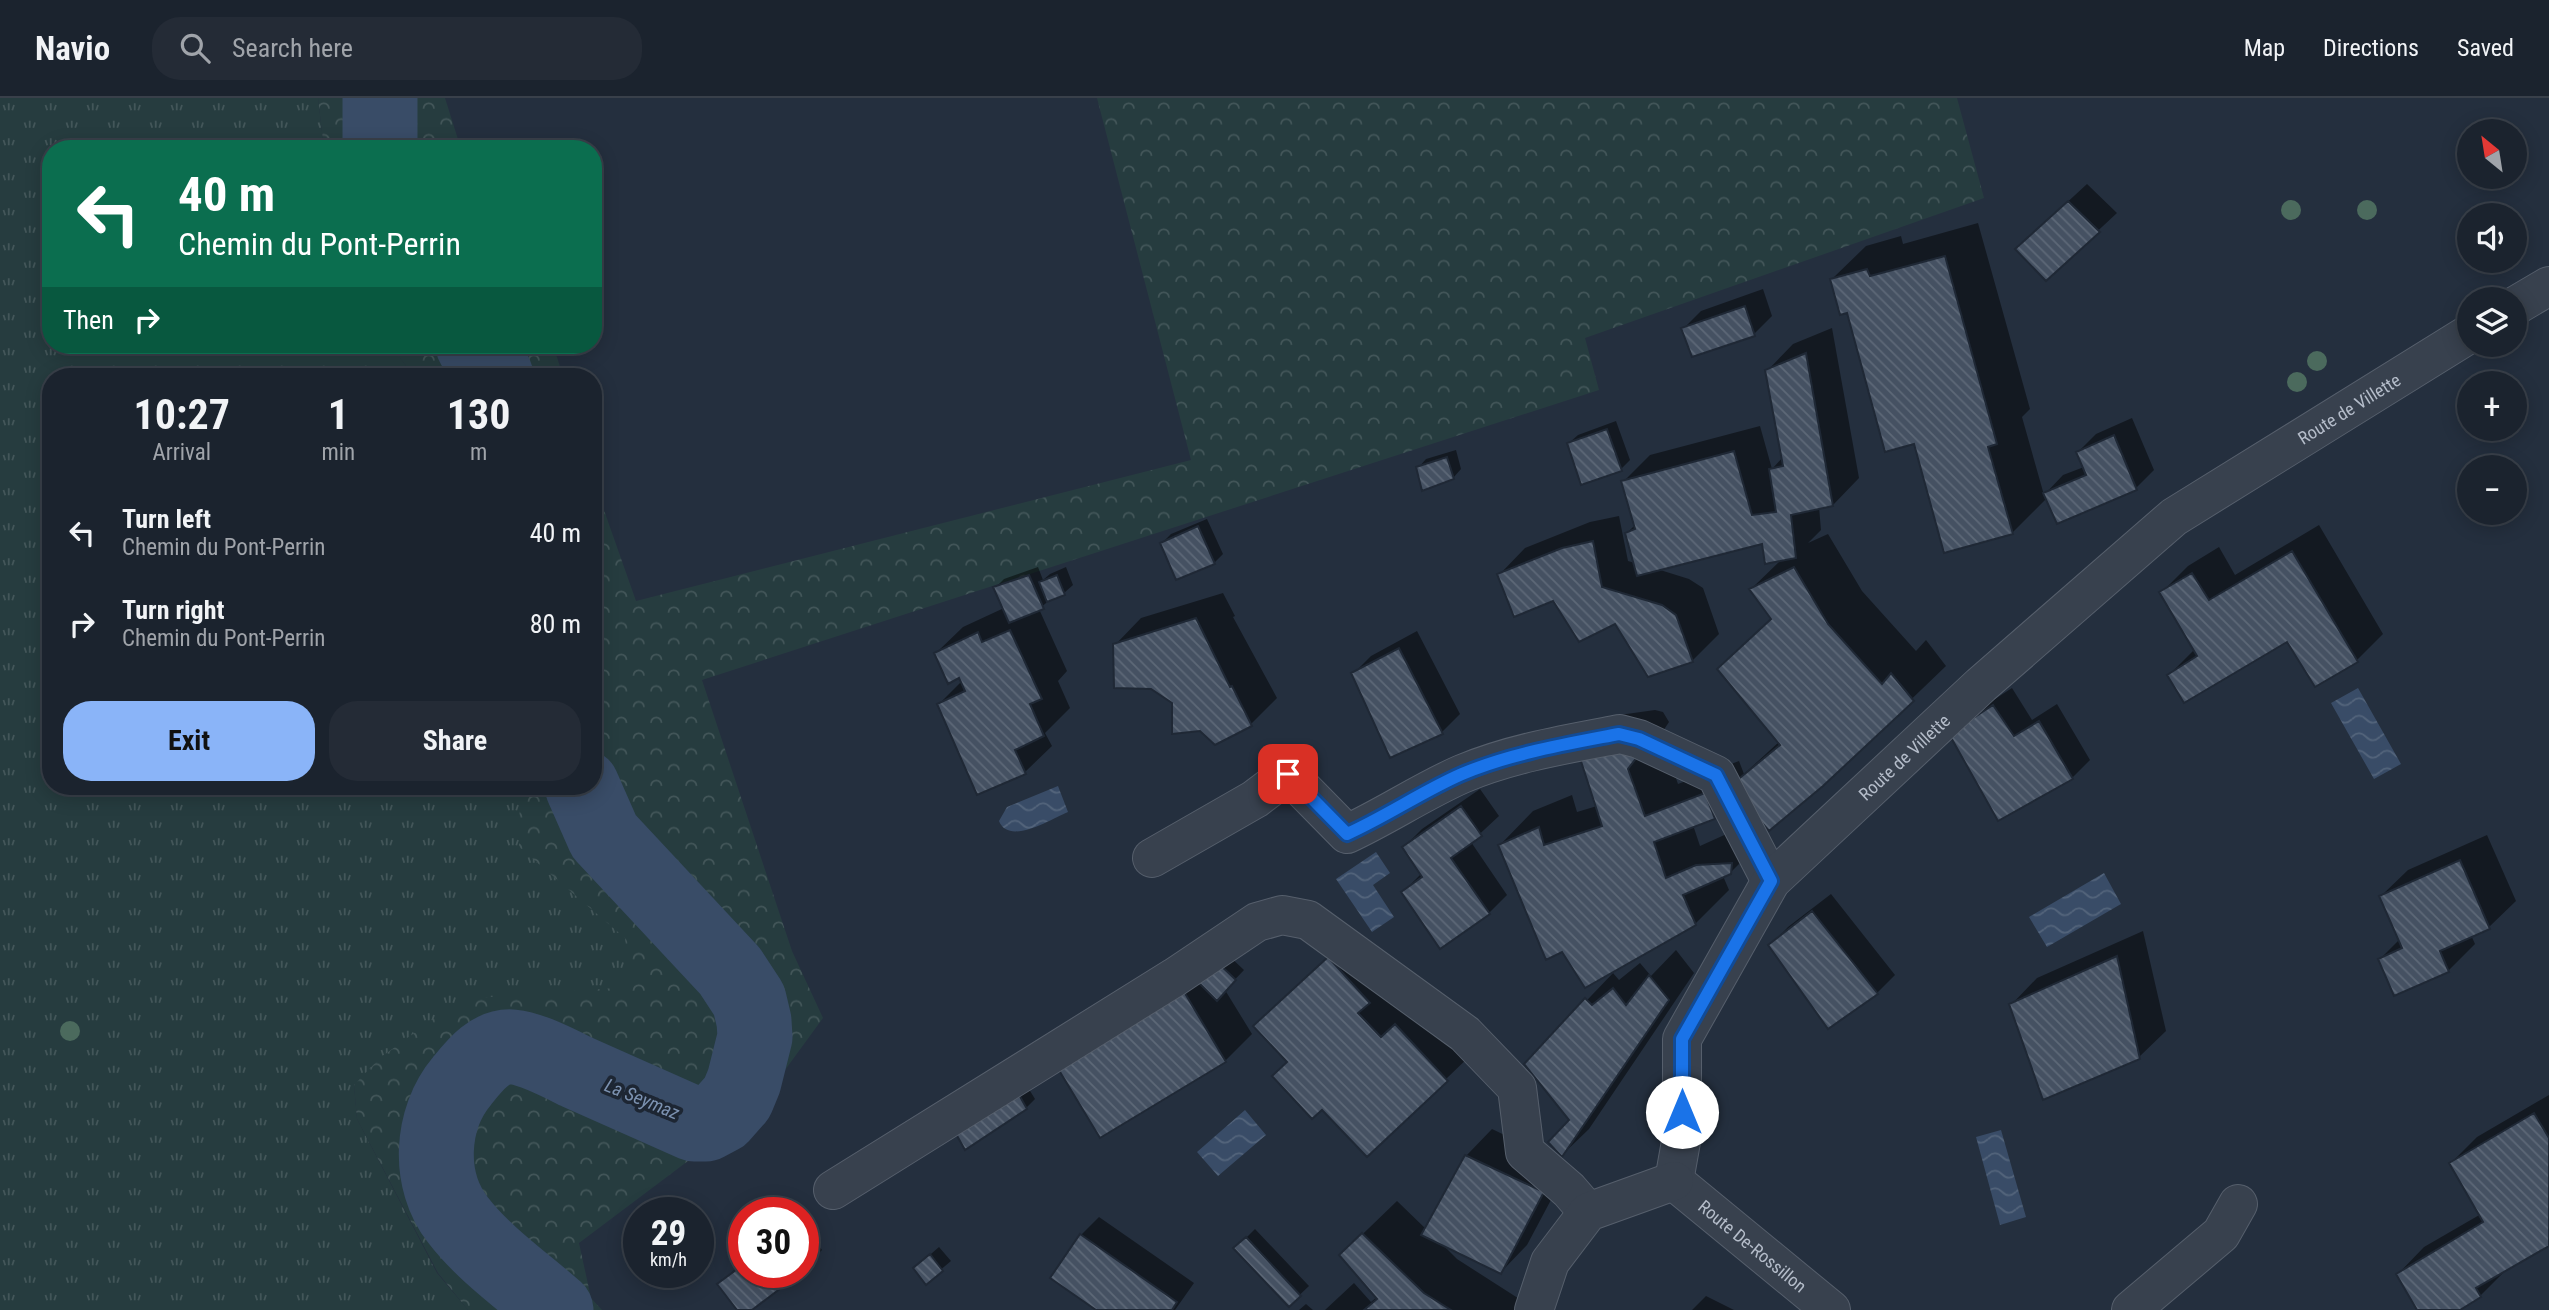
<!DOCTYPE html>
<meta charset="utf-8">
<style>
:root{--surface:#1b232e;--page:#242b36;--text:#f1f3f6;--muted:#a0a4aa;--line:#39404a;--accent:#8ab4f8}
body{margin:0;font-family:"Roboto Condensed",sans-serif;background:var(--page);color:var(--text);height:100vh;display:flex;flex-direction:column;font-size:26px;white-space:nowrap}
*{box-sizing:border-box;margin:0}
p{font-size:23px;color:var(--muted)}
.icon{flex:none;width:38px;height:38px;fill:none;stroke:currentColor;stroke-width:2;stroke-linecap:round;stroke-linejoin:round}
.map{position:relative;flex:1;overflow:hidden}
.details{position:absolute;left:42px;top:270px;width:560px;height:427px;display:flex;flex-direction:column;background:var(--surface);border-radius:28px;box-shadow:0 4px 18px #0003,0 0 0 2px var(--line)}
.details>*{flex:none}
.guide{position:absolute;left:42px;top:42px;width:560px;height:214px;border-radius:28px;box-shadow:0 4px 18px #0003,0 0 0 2px var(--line);background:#0b6e4f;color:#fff;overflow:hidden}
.needle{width:46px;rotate:330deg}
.tools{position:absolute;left:2457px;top:21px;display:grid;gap:14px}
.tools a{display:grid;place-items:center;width:70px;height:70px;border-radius:50%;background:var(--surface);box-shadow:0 4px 18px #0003,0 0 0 2px var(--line);font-size:35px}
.speed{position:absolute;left:623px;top:1099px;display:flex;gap:14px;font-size:35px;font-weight:700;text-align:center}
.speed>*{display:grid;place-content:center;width:91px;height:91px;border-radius:50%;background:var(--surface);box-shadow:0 4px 18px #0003,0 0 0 2px var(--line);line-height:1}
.speed small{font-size:18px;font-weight:400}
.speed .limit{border:10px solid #d22;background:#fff;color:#111}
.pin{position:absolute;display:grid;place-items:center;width:60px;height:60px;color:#fff;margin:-30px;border-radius:14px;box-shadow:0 4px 10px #0006}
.me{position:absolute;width:77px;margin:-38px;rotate:0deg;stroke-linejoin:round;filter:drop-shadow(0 0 5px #0008)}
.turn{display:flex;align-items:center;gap:24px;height:147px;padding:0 21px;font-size:32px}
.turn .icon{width:91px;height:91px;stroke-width:2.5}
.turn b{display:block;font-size:49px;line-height:60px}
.then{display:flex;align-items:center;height:66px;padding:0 21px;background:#0003;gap:14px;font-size:26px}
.eta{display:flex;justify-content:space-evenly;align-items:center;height:119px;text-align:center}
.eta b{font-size:42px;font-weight:700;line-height:49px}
.action{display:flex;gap:14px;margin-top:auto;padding:14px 21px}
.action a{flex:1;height:80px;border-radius:28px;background:var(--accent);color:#111;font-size:28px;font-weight:700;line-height:80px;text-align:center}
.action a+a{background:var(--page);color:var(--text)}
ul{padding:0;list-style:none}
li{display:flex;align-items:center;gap:21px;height:91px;padding:0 21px}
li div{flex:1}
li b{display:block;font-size:26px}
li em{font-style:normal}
header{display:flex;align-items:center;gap:42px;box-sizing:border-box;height:98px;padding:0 35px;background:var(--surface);border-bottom:2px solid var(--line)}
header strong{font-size:33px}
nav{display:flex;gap:38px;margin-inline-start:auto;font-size:24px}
.search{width:490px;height:63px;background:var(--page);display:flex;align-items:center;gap:18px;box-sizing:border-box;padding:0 24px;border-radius:28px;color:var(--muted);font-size:26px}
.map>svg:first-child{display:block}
.grass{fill:url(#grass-tufts)}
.forest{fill:url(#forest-crowns)}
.water{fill:url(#water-waves)}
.shadow{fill:#0007}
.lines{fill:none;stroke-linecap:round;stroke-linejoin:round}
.river{stroke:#394c67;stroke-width:75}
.building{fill:url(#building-back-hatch);stroke:#1f2835;stroke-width:2}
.minor-casing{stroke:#565f6c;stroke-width:40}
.minor{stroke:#38414e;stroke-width:38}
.tree{fill:#4b6a5d}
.route-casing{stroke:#114b97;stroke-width:18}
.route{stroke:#1a73e8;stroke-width:12}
.labels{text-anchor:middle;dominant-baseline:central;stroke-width:7;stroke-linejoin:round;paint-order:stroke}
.street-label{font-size:18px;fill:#b4bcc9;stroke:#1d2633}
.water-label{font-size:19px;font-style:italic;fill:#7c92b1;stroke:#1d2633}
</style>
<header>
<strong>Navio</strong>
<div class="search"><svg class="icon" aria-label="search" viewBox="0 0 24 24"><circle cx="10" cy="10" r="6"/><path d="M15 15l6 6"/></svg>Search here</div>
<nav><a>Map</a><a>Directions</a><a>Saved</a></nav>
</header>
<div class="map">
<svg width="2549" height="1212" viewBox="0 0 2549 1212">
<defs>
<pattern id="grass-tufts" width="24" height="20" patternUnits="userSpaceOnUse" patternTransform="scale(1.75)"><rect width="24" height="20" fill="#263c3f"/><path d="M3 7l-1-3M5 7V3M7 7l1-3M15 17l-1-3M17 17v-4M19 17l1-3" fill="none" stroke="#435659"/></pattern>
<pattern id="forest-crowns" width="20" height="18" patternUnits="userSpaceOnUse" patternTransform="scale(1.75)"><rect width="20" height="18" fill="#263c3f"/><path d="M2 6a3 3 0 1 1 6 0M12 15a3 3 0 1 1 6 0" fill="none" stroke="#435659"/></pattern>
<pattern id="water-waves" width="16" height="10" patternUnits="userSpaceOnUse" patternTransform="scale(1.75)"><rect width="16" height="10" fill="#394c67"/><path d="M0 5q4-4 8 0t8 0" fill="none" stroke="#53647b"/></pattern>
<pattern id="building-back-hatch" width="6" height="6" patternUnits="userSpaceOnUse" patternTransform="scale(1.75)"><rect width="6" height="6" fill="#455162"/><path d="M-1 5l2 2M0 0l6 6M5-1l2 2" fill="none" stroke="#5d6877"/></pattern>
</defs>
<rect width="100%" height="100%" fill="#242f3e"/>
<path class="grass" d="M0,0H318L324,51H51V247H390L414,278H51V688H520V749L705,887L354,987L357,1021L437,1175L468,1212H0Z"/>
<path class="forest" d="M318,0H445L461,51H324Z
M1097,0H1957L1984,100L1585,240L1599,292L702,582L792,853L823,920L750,1020L688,1063L579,1145L591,1200L602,1212H468L438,1175L357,1021L354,987L380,960L443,914L476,900L629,889L625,840L519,749L520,688H593V381L636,503L1191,362Z
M390,247H553L563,278H414Z"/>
<path class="water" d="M2358,590L2401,666L2374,681L2331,605Z
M1058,688L1068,714C1051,721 1009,748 999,723L1007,709Z
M1376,754L1390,775L1373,787L1394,819L1372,834L1336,781Z
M2104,775L2121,806L2047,849L2029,819Z
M1245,1012L1266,1037L1218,1078L1197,1054Z
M2001,1032L2026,1119L2000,1127L1976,1039Z"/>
<path class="shadow" d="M2087,86L2117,115L2046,181L2036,133Z
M1978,125L2030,311L2022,319L2044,397L2063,377L2084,369L2078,354L2096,336L2132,320L2154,372L2136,390L2057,424L2047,400L2012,435L1915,344L1832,181L1866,148L1901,138L1903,146Z
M1763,191L1772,218L1754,236L1683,231L1701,213Z
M1832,230L1859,380L1833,407L1819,409L1821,432L1808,445L1828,436L1862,493L1916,553L1926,542L1946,568L1822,687L1738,695L1714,719L1693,727L1700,748L1731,734L1764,741L1730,775L1723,778L1729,792L1695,826L1500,747L1533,713L1572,697L1577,714L1597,708L1579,651L1612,618L1655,612L1663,614L1669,624L1661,636L1678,686L1739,663L1744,676L1780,643L1772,520L1751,491L1782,461L1763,444L1657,471L1689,481L1703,490L1719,536L1693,562L1648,577L1615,524L1499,477L1525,450L1590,424L1619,418L1628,463L1635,465L1627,435L1635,427L1623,384L1650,357L1760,328L1772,371L1783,359L1767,273L1793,246Z
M1616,323L1630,362L1621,371L1569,345L1578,337Z
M1456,352L1461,371L1453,380L1418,370L1426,361Z
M1207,421L1223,456L1214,465L1162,445L1171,436Z
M2319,427L2383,536L2357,562L2288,542L2169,577L2195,551L2162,494L2188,468L2219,449L2235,477Z
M1038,469L1043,482L1050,476L1066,469L1073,487L1064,495L1052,500L1039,511L1067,573L1058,583L1070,610L1045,635L1052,648L1025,674L939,606L962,583L936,555L963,529L1004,510L995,490L1004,481Z
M1223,495L1235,518L1233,519L1277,600L1251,626L1174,604L1115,547L1141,520Z
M1417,533L1460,616L1442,634L1353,576L1371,558Z
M2012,590L2032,622L2057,606L2090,662L2072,680L1969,618Z
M1480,691L1499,718L1471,744L1507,797L1489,815L1403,794L1422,775L1404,749L1422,731Z
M2487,737L2516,803L2489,829L2471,837L2475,846L2448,873L2380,861L2400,841L2381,798L2408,772Z
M1831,796L1895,877L1877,895L1770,848L1788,829Z
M2143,833L2166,933L2139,959L2011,907L2037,880Z
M1355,834L1473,955L1367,1057L1289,963L1256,928Z
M1676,852L1694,875L1589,1031L1562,1057L1571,1023L1526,966L1613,875L1619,882L1640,865L1651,878Z
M1226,855L1244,872L1225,892L1252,936L1225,963L1100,1038L1059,969Z
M1027,988L1035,1001L1026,1010L966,1050Z
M2549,997V1146L2506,1172L2480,1198L2456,1212H2419L2398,1176L2424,1149L2481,1116L2451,1065L2477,1039Z
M1492,1031L1569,1068L1527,1147L1501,1174L1441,1145L1457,1161L1527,1206L1525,1212H1325L1354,1185L1371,1204L1377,1199L1341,1157L1397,1103L1426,1131L1466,1058Z
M1099,1119L1194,1185L1175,1212H1100L1081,1137Z
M803,1126L822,1152L803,1171Z
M1255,1131L1309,1188L1289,1207L1236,1150Z
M939,1149L951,1163L926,1184L924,1162Z
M744,1163V1174L749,1212H739L719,1186Z
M1706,1198L1734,1212H1692Z
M1306,1206L1313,1212H1299Z"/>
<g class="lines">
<path class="river" d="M380,51V0
M473,247L490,265L496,278
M556,1212C523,1183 484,1156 458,1122C427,1083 430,1021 462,983C474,968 490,947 513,949C532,951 559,965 577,974C616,991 655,1009 694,1026H706L721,1018L737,1000L744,983L755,939L754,923L749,902L730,873L604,738L582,688"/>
</g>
<path class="building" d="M2068,103L2100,134L2046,183L2015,151Z
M1945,158L1997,346L1988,349L2013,436L1944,455L1914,346L1885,354L1847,215L1840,217L1830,181L1867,171L1870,178Z
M1745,208L1755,238L1692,259L1681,230Z
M1806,255L1833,408L1791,417L1796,460L1765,466L1762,446L1637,478L1625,435L1635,431L1621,383L1734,353L1752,417L1776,414L1769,371L1783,368L1765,272Z
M1607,331L1622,373L1581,387L1567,345Z
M2114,337L2137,392L2057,426L2043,395L2086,377L2076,354Z
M1447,359L1454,381L1422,393L1416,369Z
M1198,428L1215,466L1176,482L1160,445Z
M1593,443L1602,489L1662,507L1676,517L1693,564L1648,579L1615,526L1579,544L1553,503L1514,519L1497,476L1562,450Z
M2292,453L2358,564L2315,589L2287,544L2184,605L2167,577L2197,558L2159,494L2192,475L2209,502Z
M1794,469L1828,526L1882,586L1891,575L1914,603L1823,688L1769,733L1730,688L1780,647L1717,571L1771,521L1749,491Z
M1029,477L1044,511L1009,525L993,489Z
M1057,477L1065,497L1047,504L1039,484Z
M1196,520L1230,589L1232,588L1252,628L1215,647L1200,633L1172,636V605L1151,591L1114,590L1113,546Z
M1010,532L1042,601L1030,606L1044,638L1015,652L1026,676L977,697L937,606L965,593L959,580L948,586L934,555L978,534L982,544Z
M1399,550L1443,636L1390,660L1351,575Z
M1993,607L2014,638L2039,623L2073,681L1998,723L1949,636Z
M1629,647L1637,659L1628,671L1645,718L1705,695L1715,721L1654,744L1666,780L1696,767L1732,765L1731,776L1683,797L1696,827L1585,890L1562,854L1546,862L1498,747L1539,729L1544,747L1602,728L1577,651Z
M1461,708L1482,738L1451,760L1490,816L1440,851L1401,794L1422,779L1402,749Z
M2460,762L2490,831L2440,853L2449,874L2394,898L2378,861L2402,850L2379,798Z
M1812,813L1878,896L1828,931L1768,847Z
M2117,858L2140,961L2043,1002L2009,906Z
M1328,859L1370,905L1358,915L1381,939L1395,926L1448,983L1367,1059L1322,1012L1312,1021L1272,978L1287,964L1253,928Z
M1216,863L1236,882L1217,903L1197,883Z
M1649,877L1669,902L1562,1059L1548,1044L1569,1022L1524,966L1585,900L1592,907L1613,890L1626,907Z
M1183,892L1226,964L1100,1040L1057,969Z
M1018,995L1027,1011L965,1052L955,1034Z
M2534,1015L2549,1040V1148L2476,1190L2481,1199L2460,1212H2417L2396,1176L2483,1124L2449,1065Z
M1465,1057L1544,1094L1501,1176L1421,1137Z
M1362,1135L1424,1195L1451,1212H1364L1377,1201L1339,1157Z
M1080,1136L1177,1204L1172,1212H1096L1050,1180Z
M1246,1139L1301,1198L1289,1209L1233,1150Z
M930,1156L943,1173L926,1187L913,1170Z
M744,1166V1174H802L752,1212H737L717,1186Z"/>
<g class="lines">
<defs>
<g id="minor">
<path d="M2515,208L2549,188"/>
<path d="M1152,760L1255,701L1288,676L1347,736C1386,718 1423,693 1462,676C1512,655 1567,646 1620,636L1639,641L1716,677L1771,783"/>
<path id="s1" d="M1674,1083L1682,1038V941L1771,783L1981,587L2174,419L2469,236"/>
<path id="s2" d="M1674,1083L1831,1212"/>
<path d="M833,1092L1175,879L1257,824L1282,817L1308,822L1465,936L1517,990L1525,1054L1569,1092L1588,1114"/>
<path d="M1534,1212L1550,1164L1588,1114L1674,1083"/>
<path d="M2131,1212L2221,1136L2238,1106"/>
</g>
</defs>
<use href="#minor" class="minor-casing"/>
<use href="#minor" class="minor"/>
</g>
<g class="tree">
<circle cx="2291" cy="112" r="10"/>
<circle cx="2367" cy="112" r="10"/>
<circle cx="2317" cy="263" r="10"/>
<circle cx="2297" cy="284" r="10"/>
<circle cx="70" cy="933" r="10"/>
</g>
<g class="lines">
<defs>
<path id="route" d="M1288,676L1347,736C1387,718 1423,693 1462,676C1512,655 1567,646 1619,636L1639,641L1716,677L1771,783L1682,941V1014"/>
</defs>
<use href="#route" class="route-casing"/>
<use href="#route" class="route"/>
</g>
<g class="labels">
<g class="street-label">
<text stroke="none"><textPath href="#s1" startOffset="1073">Route de Villette</textPath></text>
<text stroke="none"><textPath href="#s1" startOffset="506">Route de Villette</textPath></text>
<text stroke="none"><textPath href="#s2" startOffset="102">Route De-Rossillon</textPath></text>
</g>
<g class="water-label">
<text transform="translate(642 1001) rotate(22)">La Seymaz</text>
</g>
</g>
</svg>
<div class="tools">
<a><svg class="needle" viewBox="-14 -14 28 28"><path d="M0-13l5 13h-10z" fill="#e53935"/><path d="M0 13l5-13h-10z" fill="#a0a4aa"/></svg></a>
<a><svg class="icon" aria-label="sound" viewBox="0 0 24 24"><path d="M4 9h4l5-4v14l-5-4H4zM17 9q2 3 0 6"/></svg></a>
<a><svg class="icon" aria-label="layers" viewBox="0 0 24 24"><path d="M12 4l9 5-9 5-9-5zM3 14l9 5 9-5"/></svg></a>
<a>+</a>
<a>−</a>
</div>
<div class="speed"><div>29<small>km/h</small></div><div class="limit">30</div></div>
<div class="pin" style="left:1288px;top:676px;background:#d93025"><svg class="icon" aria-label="arrive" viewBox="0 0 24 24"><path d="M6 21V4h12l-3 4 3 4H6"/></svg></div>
<svg class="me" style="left:1682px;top:1014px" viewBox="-20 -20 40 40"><circle r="19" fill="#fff"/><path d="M0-13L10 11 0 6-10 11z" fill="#1a73e8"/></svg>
<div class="guide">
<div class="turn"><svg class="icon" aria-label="left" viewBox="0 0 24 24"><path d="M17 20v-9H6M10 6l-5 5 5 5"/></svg><div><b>40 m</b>Chemin du Pont-Perrin</div></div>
<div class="then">Then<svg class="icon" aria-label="right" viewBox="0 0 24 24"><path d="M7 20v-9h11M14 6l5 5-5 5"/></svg></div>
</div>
<section class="details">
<div class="eta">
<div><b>10:27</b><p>Arrival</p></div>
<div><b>1</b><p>min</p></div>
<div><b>130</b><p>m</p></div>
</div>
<ul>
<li><svg class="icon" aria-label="left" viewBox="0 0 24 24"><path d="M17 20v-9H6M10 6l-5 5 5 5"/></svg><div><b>Turn left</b><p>Chemin du Pont-Perrin</p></div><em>40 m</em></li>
<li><svg class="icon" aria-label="right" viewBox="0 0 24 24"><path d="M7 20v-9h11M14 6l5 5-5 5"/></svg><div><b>Turn right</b><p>Chemin du Pont-Perrin</p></div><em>80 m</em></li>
</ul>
<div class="action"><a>Exit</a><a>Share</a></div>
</section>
</div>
